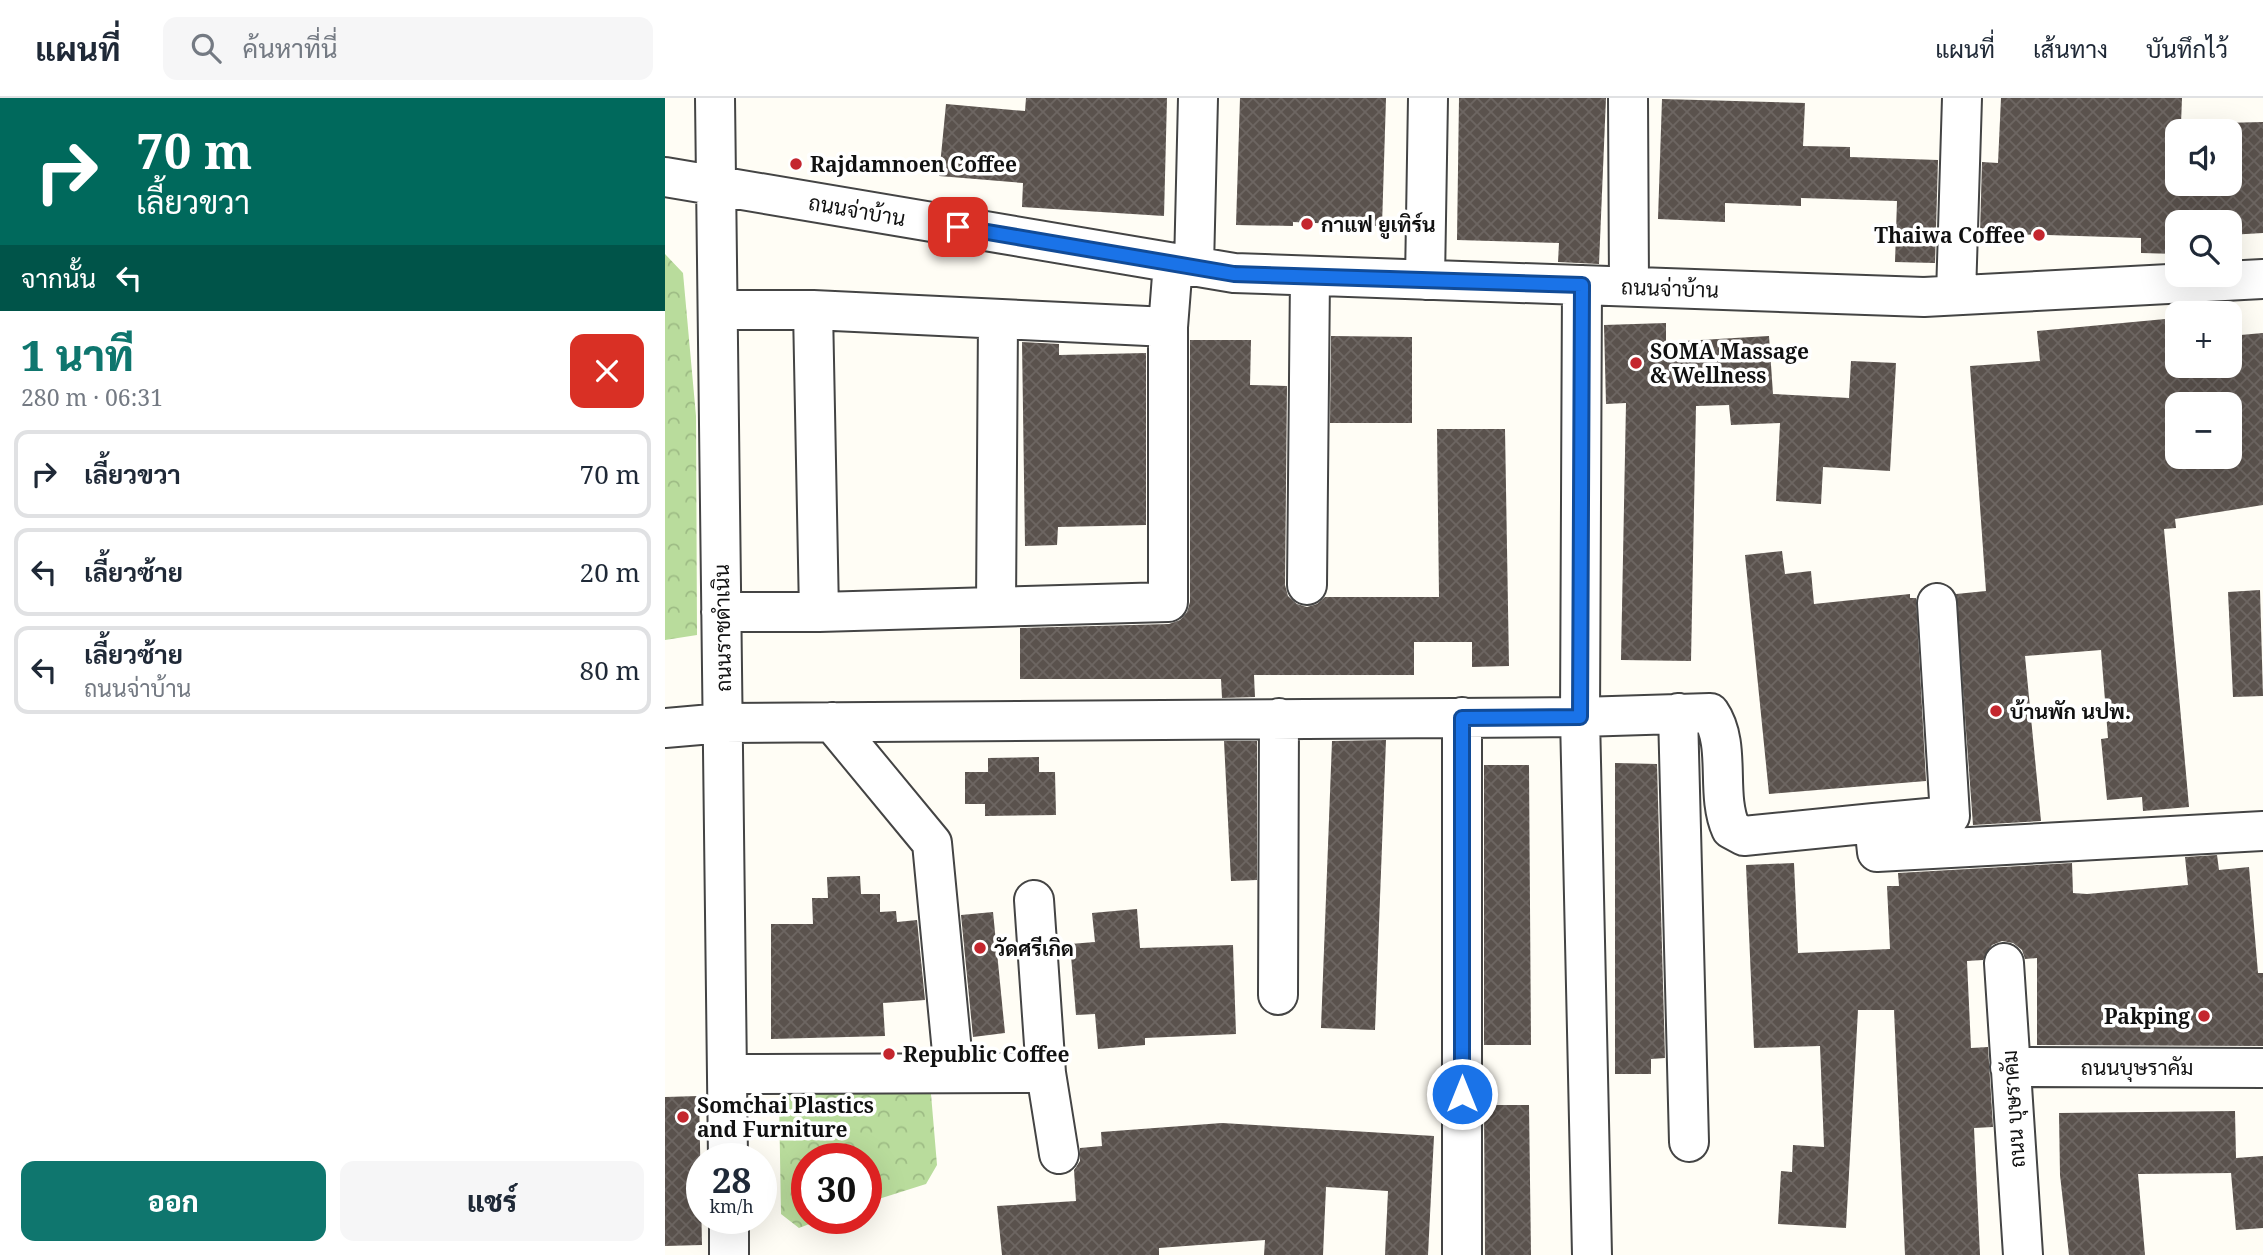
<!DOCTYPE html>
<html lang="th">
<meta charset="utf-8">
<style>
:root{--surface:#fff;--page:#f6f6f7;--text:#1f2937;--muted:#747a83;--line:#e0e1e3;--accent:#0f766e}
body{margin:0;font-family:"Noto Serif",Sarabun,serif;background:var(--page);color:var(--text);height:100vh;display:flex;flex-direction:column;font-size:26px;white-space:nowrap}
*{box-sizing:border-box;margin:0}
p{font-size:23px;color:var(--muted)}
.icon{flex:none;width:38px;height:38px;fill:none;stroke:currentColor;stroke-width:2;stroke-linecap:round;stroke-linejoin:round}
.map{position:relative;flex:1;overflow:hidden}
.side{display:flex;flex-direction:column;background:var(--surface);width:665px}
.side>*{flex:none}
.top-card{background:#00695c;color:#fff;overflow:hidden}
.buttons{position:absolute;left:1500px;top:21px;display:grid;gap:14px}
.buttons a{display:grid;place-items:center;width:77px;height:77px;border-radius:14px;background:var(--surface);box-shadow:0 7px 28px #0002;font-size:35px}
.speed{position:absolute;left:21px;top:1045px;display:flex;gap:14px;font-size:35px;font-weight:700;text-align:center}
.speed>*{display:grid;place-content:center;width:91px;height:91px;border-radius:50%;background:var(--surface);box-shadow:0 7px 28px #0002;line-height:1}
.speed small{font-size:18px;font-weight:400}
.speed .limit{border:10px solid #d22;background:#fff;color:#111}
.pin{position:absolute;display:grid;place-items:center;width:60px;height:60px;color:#fff;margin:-30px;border-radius:14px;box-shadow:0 4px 10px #0006}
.me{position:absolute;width:77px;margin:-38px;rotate:0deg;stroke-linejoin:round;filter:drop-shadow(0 0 5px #0008)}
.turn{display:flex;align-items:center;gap:24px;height:147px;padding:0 21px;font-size:32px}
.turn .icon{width:91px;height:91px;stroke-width:2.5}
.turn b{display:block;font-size:49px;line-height:60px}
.then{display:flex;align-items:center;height:66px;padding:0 21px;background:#0003;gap:14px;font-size:26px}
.round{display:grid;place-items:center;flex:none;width:74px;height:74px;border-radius:14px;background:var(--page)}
.overview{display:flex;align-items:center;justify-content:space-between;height:119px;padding:0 21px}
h1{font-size:42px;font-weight:800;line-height:52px;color:var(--accent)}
.primary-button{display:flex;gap:14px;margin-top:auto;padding:14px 21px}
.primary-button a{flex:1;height:80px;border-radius:14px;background:var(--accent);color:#fff;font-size:28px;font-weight:800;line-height:80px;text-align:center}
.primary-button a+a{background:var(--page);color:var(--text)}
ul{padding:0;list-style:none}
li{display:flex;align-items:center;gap:21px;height:88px;margin:0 14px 10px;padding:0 7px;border:4px solid var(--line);border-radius:14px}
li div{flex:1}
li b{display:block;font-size:26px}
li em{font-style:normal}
header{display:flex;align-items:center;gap:42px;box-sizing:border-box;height:98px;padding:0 35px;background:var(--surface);border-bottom:2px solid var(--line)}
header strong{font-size:33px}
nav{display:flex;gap:38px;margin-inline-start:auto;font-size:24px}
.search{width:490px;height:63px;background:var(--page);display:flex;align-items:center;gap:18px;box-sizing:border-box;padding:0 24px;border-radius:14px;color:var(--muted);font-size:26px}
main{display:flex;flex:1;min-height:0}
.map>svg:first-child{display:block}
.forest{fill:url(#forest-crowns)}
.building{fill:url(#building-cross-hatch);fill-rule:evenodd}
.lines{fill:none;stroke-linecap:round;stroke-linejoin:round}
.minor-casing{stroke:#444;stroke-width:42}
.minor{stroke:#fff;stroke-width:38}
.route-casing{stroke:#114b97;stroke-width:18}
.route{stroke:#1a73e8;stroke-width:12}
.poi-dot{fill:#c4262e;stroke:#fff;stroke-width:2.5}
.labels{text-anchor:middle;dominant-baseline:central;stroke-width:7;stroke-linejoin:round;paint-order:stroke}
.poi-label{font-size:21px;font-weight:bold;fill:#111;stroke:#fff;text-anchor:start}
.street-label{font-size:21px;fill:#111;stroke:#fff}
</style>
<header>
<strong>แผนที่</strong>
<div class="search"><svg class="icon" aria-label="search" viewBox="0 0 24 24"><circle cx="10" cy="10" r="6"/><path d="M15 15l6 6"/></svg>ค้นหาที่นี่</div>
<nav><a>แผนที่</a><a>เส้นทาง</a><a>บันทึกไว้</a></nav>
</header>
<main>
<section class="side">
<div class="top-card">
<div class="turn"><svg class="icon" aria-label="right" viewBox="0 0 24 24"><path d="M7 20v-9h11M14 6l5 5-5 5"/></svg><div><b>70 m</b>เลี้ยวขวา</div></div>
<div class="then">จากนั้น<svg class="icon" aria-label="left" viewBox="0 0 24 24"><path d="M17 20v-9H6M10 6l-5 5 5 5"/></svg></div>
</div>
<div class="overview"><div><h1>1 นาที</h1><p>280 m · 06:31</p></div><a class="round" style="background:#d93025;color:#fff"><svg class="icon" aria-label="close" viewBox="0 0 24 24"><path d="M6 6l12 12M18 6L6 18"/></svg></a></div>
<ul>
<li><svg class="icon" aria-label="right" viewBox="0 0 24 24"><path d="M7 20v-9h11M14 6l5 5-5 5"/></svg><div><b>เลี้ยวขวา</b></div><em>70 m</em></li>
<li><svg class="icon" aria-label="left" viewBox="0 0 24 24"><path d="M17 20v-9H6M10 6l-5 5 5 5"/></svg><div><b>เลี้ยวซ้าย</b></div><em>20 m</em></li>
<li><svg class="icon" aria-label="left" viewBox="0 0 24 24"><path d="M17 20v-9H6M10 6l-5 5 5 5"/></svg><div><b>เลี้ยวซ้าย</b><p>ถนนจ่าบ้าน</p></div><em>80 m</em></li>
</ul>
<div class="primary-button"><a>ออก</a><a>แชร์</a></div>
</section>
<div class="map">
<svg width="1598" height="1157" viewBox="0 0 1598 1157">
<defs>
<pattern id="forest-crowns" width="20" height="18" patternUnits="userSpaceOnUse" patternTransform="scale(1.75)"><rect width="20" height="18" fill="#b9dc9c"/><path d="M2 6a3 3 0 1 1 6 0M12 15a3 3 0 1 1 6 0" fill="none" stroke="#9ebc85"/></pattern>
<pattern id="building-cross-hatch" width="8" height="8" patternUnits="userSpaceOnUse" patternTransform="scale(1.75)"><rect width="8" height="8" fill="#5a524d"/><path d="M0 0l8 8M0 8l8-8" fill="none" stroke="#6d6662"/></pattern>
</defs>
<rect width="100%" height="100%" fill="#fffdf5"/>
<path class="forest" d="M0,156L18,175L31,318L32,537L0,542Z
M130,987H253L266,996L272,1067L261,1086L201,1105V1060H142V1120H160L134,1130L116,1116L114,999Z"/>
<path class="building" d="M361,0H502L499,118L357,109L358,85L274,78L281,6L360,13Z
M575,0H721L717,128L628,124V128L571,127Z
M794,0H941L934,166L893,164L894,145L792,142Z
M1336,0H1517L1516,26L1598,24V135L1564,137V124H1512V156L1476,155V140L1315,135L1317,64L1333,65ZM1512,33H1564V86H1512Z
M997,1L1140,5L1138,48L1185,49V59L1273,62L1270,165L1230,164L1232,103L1136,100V108L1060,105V124L993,121Z
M1511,220L1512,268H1564V238L1598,235V407L1510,421L1511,430L1499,431L1524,709L1478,713L1477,699L1442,702L1436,641L1443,640L1436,552L1360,558L1376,723L1308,727L1291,496L1321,493L1305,268L1375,263L1372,233ZM1512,306H1564V359H1512Z
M1001,225V244L1104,238L1108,296L1184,300L1186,263L1231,265L1225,373L1158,369L1156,406L1111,403L1115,325L1066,327L1064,307L1031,308L1026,563L956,562L961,305L941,306L939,227Z
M666,238L747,239V325H665Z
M525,242H586L585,287L622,288L620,487L623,498L632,506L642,509L652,506L660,499H774L772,331H840L844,568L807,569V544H749V577H589L590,599L557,600L556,581H355V530L504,526L515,522L522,514L525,504Z
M357,244L394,246V257L481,255V427L393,429L392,447L360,448Z
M1117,453L1120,476L1146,473L1149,506L1245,496V500H1251L1261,683L1104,696L1080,457Z
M1595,492L1598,598L1568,599L1563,494Z
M721,642L710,932L656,930L667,643Z
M559,643H592V782L566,783Z
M374,659V674H390L391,717L320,718V706H300V674H323V660Z
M950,665L992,666L1000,960L986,961V976H950Z
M819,667H864L866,947H819Z
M1552,757L1554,772L1584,769L1593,875H1598V948L1372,947V860L1360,861L1357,852L1348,845L1337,843L1327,847L1318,862L1302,863L1306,950L1323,949L1328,1029L1309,1030L1315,1157H1240L1229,912H1193L1181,1130L1113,1126L1116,1073L1127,1074L1128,1047L1159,1049L1155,948L1089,950L1081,767L1129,765L1133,855L1225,851L1222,788H1234L1233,775L1407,765L1408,795L1422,796L1523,787L1520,759Z
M195,778L196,796H215V814L231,813L232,824L252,822L260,902L218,905L220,938L106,941V826H148L147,800H163L162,779Z
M472,811L475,850L568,847L571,936L480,940V947L433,951L430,916L411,917L405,846L430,844L427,815Z
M328,814L340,935L308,939L296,817Z
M34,998L37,1147L0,1148V999Z
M819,1007H864L866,1157H820Z
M1570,1013L1571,1060L1598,1058V1130L1571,1132L1566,1075L1473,1076L1480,1157H1404L1395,1077L1394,1015Z
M557,1025L769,1038L763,1157H720L723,1093L661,1089L658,1157H599L600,1142L494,1150V1157H337L332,1108L411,1103L409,1072L415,1063V1050L437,1048L436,1034Z"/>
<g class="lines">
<defs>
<path id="minor" d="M50,0L63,1060
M963,0L964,188
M0,79L569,175L1259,199L1598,181
M529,169L533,0
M760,182L763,0
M917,187L915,619L927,1157
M1291,197L1297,0
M53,212H148L154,514H56
M148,212L503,229V504L154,514
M503,229L508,165
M642,487L645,178
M331,509L333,221
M1013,615L1024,1044
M167,624L267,745L289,975
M0,630L58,625L915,619L1045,615C1067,647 1050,695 1066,731L1079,738L1209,725L1212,754L1598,733
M1209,725L1285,718L1272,505
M369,802L381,975
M1339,865L1358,1157
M613,897L614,620
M1345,969L1598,970
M62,976L381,975L394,1056
M64,1120V1157
M797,1157V619"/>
</defs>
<use href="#minor" class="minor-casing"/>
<use href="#minor" class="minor"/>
</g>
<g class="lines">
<defs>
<path id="route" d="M293,129L569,176L917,187L915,619L797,620V996"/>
</defs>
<use href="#route" class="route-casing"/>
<use href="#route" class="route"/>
</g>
<g class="poi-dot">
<circle cx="131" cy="66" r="7"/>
<circle cx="642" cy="126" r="7"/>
<circle cx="1374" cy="137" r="7"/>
<circle cx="971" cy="265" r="7"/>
<circle cx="1331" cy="613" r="7"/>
<circle cx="315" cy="850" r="7"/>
<circle cx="1539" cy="918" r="7"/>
<circle cx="224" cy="956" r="7"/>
<circle cx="18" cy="1019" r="7"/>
</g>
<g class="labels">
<g class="poi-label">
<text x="145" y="66">Rajdamnoen Coffee</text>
<text x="656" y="126">กาแฟ ยูเทิร์น</text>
<text x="1360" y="137" text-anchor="end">Thaiwa Coffee</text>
<text x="985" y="253">SOMA Massage<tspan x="985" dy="24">&amp; Wellness</tspan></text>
<text x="1345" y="613">บ้านพัก นปพ.</text>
<text x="329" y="850">วัดศรีเกิด</text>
<text x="1525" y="918" text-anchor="end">Pakping</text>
<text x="238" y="956">Republic Coffee</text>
<text x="32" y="1007">Somchai Plastics<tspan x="32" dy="24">and Furniture</tspan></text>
</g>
<g class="street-label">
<text transform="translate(192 112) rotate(10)">ถนนจ่าบ้าน</text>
<text transform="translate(1005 190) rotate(2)">ถนนจ่าบ้าน</text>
<text transform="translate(57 530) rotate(-91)">ถนนราชดำเนิน</text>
<text x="1472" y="969">ถนนบุษราคัม</text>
<text transform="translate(1348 1011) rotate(-94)">ถนน บุษราคัม</text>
</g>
</g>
</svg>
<div class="buttons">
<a><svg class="icon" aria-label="sound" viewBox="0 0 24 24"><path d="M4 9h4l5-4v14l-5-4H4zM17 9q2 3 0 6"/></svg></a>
<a><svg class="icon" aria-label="search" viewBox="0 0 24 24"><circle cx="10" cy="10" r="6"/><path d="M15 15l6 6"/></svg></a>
<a>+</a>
<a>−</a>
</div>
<div class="speed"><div>28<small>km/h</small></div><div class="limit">30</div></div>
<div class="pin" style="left:293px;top:129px;background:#d93025"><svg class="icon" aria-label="arrive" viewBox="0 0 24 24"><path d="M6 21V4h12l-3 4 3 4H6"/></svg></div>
<svg class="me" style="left:797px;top:996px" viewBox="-20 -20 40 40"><circle r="17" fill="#1a73e8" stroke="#fff" stroke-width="3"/><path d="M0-11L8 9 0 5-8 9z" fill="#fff"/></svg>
</div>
</main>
